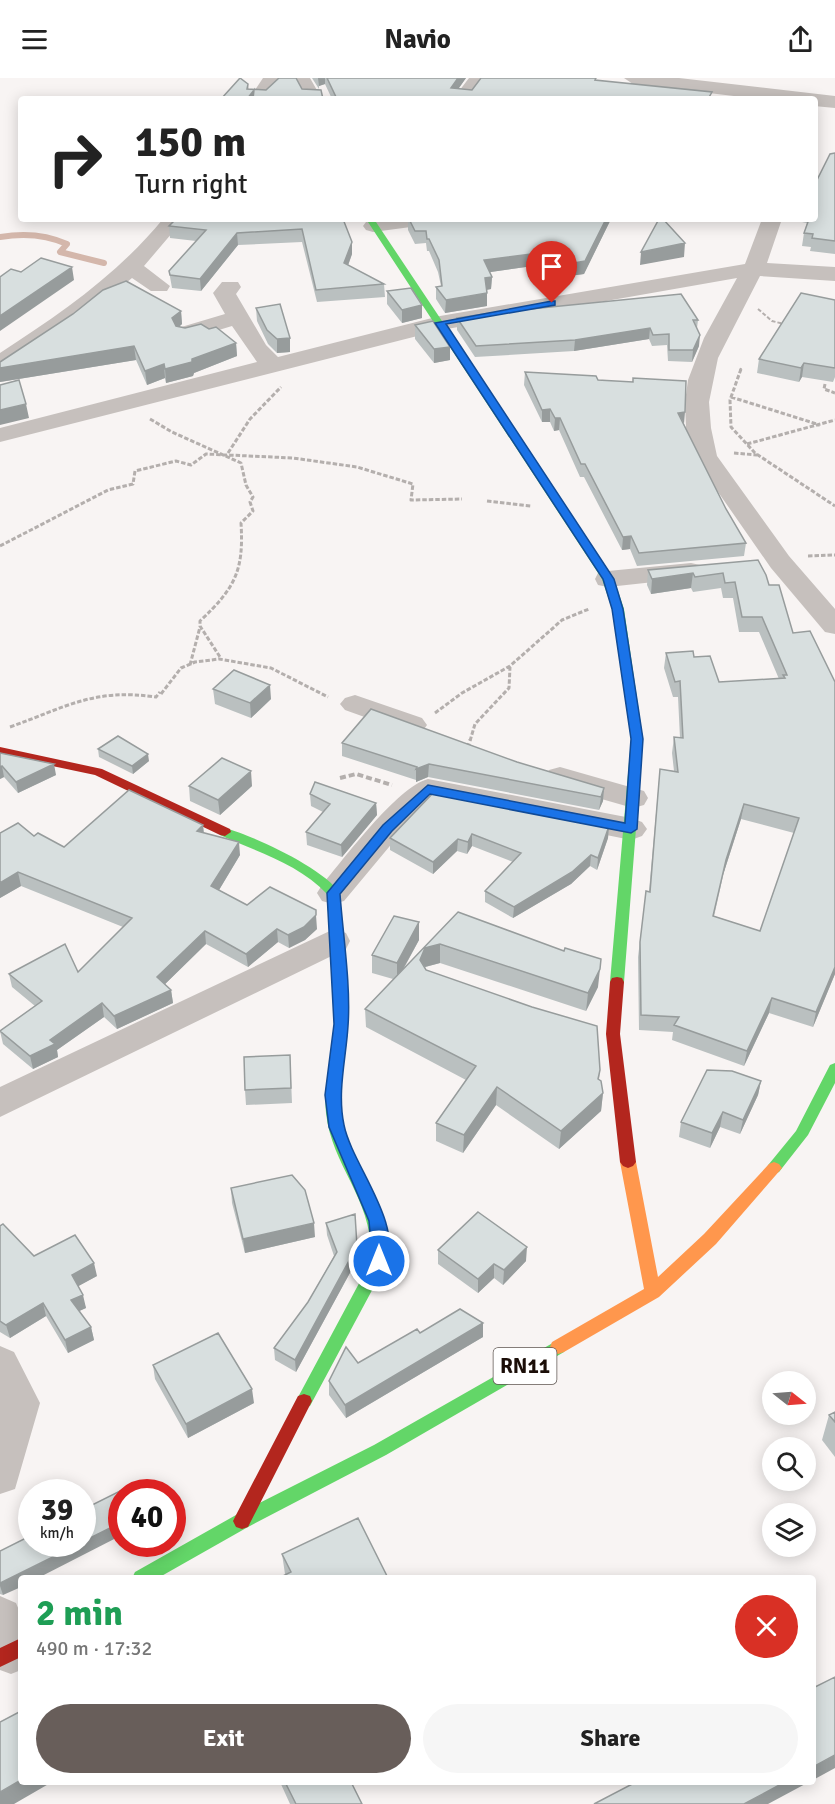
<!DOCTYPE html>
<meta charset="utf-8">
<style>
:root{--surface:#fff;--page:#f6f6f6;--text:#222;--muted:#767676;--accent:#685e5a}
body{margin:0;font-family:Signika,sans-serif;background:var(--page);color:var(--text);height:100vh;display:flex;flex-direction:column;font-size:22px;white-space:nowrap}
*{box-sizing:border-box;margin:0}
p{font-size:20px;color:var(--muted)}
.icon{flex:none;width:33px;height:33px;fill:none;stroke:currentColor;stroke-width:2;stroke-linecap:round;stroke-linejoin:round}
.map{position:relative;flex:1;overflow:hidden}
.details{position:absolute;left:18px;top:1497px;width:798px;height:210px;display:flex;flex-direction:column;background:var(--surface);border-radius:6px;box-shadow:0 3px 15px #0003}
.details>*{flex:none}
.top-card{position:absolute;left:18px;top:18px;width:800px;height:126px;border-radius:6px;box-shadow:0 3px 15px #0003;background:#fff;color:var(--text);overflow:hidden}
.needle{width:39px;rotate:107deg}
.tools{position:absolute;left:762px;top:1293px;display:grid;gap:12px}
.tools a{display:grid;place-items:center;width:54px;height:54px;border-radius:50%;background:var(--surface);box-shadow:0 3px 15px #0003;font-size:30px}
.speed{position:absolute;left:18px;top:1401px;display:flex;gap:12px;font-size:30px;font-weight:700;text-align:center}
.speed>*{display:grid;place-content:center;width:78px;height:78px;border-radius:50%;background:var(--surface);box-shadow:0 3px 15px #0003;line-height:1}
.speed small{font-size:15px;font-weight:400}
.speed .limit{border:9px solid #d22;background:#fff;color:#111}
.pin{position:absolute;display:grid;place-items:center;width:51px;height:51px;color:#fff;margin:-62px -26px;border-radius:50% 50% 50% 0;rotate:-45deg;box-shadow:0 0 6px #0007}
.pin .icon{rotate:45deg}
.me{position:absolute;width:66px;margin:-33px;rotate:0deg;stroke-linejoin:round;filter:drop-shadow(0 0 4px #0008)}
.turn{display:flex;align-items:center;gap:21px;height:126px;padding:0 18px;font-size:27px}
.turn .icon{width:78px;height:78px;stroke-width:2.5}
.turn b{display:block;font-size:42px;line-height:51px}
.round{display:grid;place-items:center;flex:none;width:63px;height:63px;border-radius:32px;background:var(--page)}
.summary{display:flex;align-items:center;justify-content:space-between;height:102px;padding:0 18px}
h1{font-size:36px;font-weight:800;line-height:45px;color:#1e9e55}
.primary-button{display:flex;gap:12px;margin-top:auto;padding:12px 18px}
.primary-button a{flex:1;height:69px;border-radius:36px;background:var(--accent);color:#fff;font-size:24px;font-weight:800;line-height:69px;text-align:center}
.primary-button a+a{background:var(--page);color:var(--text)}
header{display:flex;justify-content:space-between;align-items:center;height:78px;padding:0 18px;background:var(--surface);font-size:27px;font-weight:800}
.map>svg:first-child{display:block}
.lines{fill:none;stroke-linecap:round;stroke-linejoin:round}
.stream{stroke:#d4b7ab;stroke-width:6}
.path-far2{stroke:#b4afad;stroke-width:2;stroke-dasharray:4 2;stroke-linecap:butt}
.path-far1{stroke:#b4afad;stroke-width:3;stroke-dasharray:4.5 2;stroke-linecap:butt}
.path{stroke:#b4afad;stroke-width:4;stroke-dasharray:6 3;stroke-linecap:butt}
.street{fill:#c6c0bd;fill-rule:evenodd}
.fast{fill:#63d668;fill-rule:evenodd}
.slow{fill:#ff974d;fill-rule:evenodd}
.jam{fill:#b3261e;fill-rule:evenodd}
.wall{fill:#bac0c0;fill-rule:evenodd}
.shaded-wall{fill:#979c9c}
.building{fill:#d8dfdf;stroke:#979c9c;stroke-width:1.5;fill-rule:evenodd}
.route{fill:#1a73e8;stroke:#114b97;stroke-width:1.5}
.labels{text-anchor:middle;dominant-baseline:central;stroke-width:4.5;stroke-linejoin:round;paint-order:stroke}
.shield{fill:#fff;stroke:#5f5652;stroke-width:1.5}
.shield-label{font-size:21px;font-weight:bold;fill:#1b0e08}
</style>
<header><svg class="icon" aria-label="menu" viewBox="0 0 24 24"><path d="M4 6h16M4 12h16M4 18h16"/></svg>Navio<svg class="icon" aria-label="share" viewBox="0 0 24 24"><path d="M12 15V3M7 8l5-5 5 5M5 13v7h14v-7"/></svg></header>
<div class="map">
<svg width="835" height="1726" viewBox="0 0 835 1726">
<rect width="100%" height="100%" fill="#f8f4f3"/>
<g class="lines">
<path class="stream" d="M0,159C23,155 45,156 67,166L60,174L104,185"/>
<path class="path-far2" d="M758,231L772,243L784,246
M740,293L741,290"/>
<path class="path-far1" d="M741,291L730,322L731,349L755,375L835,428
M825,306L824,311L835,315
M731,319L820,347
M150,341L172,354L241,385L246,407L253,419L250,424L253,433L241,445C244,493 235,510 200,543V548L220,579
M747,366L835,342
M228,375L250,341L281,309
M734,375L757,377
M487,423L531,428
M0,468L108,412L133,406L135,393L176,383L191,387L206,376L293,380L357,389L413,406L411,422L462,421
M808,478L835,477
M190,587L200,549
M161,616L181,590L195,584L219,581L271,590L328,619
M435,635L462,615L510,588L562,542L589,531
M10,649C66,629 94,610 156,619L160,614
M470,663L475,646L509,610L510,589"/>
<path class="path" d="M467,671L470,662
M340,700L356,696L392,707"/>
<path class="street" d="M263,0H281L267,21H249Z
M292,0H310L322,21H304Z
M469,0H488L472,21H453Z
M624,0H679L835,18V30L814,28V21H759L633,6Z
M163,141H184L144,188L170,208L167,213H151L132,200L74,248L8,291L0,293V275C60,236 117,197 163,141Z
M378,141H436L433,145L426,147L373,154L366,152L363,148L366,144Z
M762,141H782L767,185L835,189V203L760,198L718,280L709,324L711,350L717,378L789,478L835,531V556L825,554L771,490L693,378L686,350L685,324L688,302L704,260L737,200L441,252L0,364V350L257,284L232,248L186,262L178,260L175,255L178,250L225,236L213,215L222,204H238L241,209L236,216L266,267L278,279L440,238L745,186Z
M691,485L700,487L704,493L700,499L608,509L598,507L595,501L598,495L608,493Z
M355,617L422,640L427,647L422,654L412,656L345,632L340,626L345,620Z
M560,689L644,713L648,720L644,727L633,730L549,706L545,699L549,692Z
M428,701L631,740L642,744L647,751L642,758L631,762L434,722L399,757L344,823L333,826L322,823L317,815L322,807C344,781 397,709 428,701Z
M334,851L346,855L350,863L346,871L0,1039V1009Z
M0,1268L14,1274L40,1325L15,1411L0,1416Z
M0,1518L16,1525L21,1537V1592L11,1596L0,1592Z"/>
<path class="fast" d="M366,141H374L614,501L624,531L643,661L624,904L622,908H612L610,904L631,661L612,531L602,501Z
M225,750C254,758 323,790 340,815C343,859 349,903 348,947C347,981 334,1017 344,1051C354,1086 402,1153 385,1188L310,1328L304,1330L298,1328L296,1323L371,1183C374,1121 332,1090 326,1035C323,1005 334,975 334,944C334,902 329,859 327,816C299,786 257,774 220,757L219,754L220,751Z
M835,985V1005L808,1057L779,1094L774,1096L769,1094L766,1090L769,1086L796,1053L830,987Z
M558,1262L564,1264L566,1269L564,1274L386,1377L248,1449L158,1500H132L135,1494L236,1437L374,1367Z"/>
<path class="slow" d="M628,1078L633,1080L636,1084L658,1199L704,1156L769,1086L774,1084L779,1086L782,1090L716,1166L659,1219L564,1274L558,1276L552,1274L550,1269L552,1264L644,1211L620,1084L623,1080Z"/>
<path class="jam" d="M0,669L102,691L230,751L231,754L225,758L220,757L95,697L0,677Z
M617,899L622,900L624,904L620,956L636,1084L633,1088L628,1090L623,1088L620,1084L606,956L610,904L612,900Z
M304,1316L310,1318L312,1323L248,1449L242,1451L236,1449L233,1443L236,1437L298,1318Z
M21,1560V1579L0,1589V1570Z"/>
</g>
<path class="wall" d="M312,0H466L459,10L472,12L597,2L708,21H332L325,6L319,8V11Z
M835,75V176L810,173L811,169L802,168L804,155L807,145L802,144V141H814Z
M343,141L352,176L348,188L384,206L385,219L317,224L302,164L238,167L201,213L172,210L169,193L196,163L170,160L169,148Z
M408,141H611L584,196L562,199L554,185L490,194L492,199L491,211L487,212V228L445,235L436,221V209L441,208L438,194L429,173H427L426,165L415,166L408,152Z
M387,213L422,227V240L402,245L387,226Z
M835,222V299L833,304L802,299L799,304L757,295L759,281Z
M256,230L290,260V274L277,275L268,266L257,243Z
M181,233L182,246L179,249L185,250L209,251L236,265L237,278L194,295L193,298L166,305L165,300L147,307L136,282L0,304V284Z
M457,240L698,242L697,250L699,268L692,284L668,283L667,267L652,268L649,261L574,273L475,279L457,252Z
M415,247L450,282L434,285L415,261Z
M525,294L598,302L684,346L726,431L746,465L744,478L637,488L630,471L622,472L584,399H580L559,352L554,353L550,344H542L524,307Z
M758,482L769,507L793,555L835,604V896L813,949L769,935L744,988L672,962L673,954L639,952L638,879L646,813H649L660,691L674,693L672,675L674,659L680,660L678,619H673L664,590L666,575L694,579L719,604L779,601L759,554H739L733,520H723L721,510L693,514L691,510L651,516L647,507L648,492ZM741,741L794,755L760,853L714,838L723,797Z
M213,611L271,621L251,640L215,626Z
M342,665L517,684L604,710L603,723L599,732L428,699L416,704V702L342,678Z
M98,671L149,683L133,696L99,679Z
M0,675L56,697L18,715L4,699L0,701Z
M189,708H252L220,737L190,723Z
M310,716L376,725L377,737L342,779L307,767L306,754L323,734L311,728Z
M203,747L204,755L240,777L219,812L247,827L317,851L305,862L289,870L278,864L248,889L206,866L165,906L171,912L173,925L117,951L104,939L57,972L58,979L33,991L3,966L0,953L35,928L12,909L9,896L78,894L123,849L21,808L0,820V755L34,758L64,769Z
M609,748L608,760L597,792L590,788L571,806L513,840L485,824V813L513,784L472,768L467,776L457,773L433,796L390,772V760Z
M458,834L598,909L586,933L440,885L425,889L426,892L600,992L599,1002L603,1015L601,1033L559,1071L496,1027L463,1075L436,1063V1045L466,1002L366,949L365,931L393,901L372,895V877L419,844V862L403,892Z
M290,977L292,1025L246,1027L245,1012Z
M761,1003L758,1017L740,1056L720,1049L710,1070L679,1059L681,1044Z
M231,1110L315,1159L245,1175L232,1125Z
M326,1145L358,1180L296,1294L275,1282L274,1270L308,1224L334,1178L327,1157Z
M0,1148L34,1178L97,1198L78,1208L86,1230L79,1233L91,1249L94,1262L68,1275L46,1238L10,1260L0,1254Z
M438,1172L526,1183L503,1207L494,1200L478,1215L438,1186Z
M483,1245V1259L346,1340L329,1317V1303L420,1255Z
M153,1287L254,1325L188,1360L155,1301Z
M835,1334V1379L822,1362L829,1337Z
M0,1473L3,1517L0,1516Z
M282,1476L388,1500L285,1496Z
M280,1704H351L362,1726H290Z"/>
<path class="shaded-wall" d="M318,0H325V6L319,8Z
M458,0H466L451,21V10Z
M248,6L249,17L254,12V21H247Z
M606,141H611L584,196L562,199L563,187Z
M237,155L238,167L201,213L200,201Z
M352,164V176L344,198V185Z
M685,165L684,179L640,187L641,174Z
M555,173L554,185L484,195V182Z
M72,189L74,202L0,253V238Z
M492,199L491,211L485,212V200Z
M487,215V228L445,235L446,222Z
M422,227V240L402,245V232Z
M181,233L182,246L173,254L172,240Z
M650,250L649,261L574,273L575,262Z
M700,257L699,268L692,284L693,272Z
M290,260V274L277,275V261Z
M236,265L237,278L194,295L193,298L166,305L165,291Z
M134,268L136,282L0,304V290Z
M450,269V282L434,285V271Z
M804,285L802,299L799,304L801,290Z
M164,286L165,300L147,307L145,293Z
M26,326L29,340L0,347V332Z
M550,331V344H542V332Z
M685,334L684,346L678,335Z
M555,340H560L559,352L554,353Z
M631,458L630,471L622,472L623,459Z
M693,495L691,510L651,516L652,501Z
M270,607L271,621L251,640L250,625Z
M148,676L149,683L133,696L132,688Z
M54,686L56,697L18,715L16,704Z
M429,686L428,699L416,704V691Z
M2,688L4,699L0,701V689Z
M251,693L252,708L220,737L218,722Z
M604,710L603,723L599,732L601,719Z
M376,725L377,737L342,779L341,767Z
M744,726L741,741L723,797L711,854L726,782Z
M203,747L204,760L197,753Z
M609,748L608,760L597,792L598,780Z
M472,756V768L467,776L468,764Z
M458,761L457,773L433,796V784Z
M239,764L240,777L213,822L211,808Z
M591,777L590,788L571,806L513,840L514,829Z
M18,794L21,808L0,820V805Z
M316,837L317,851L305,862L289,870L288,857Z
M419,844V862L397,902V885Z
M277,851L278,864L248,889L246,876Z
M205,853L206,866L159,912L157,899Z
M440,866V885L425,889L420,882L425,870Z
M835,889V896L813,949L816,934Z
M600,891L598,909L586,933L588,915Z
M171,912L173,925L117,951L114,938Z
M772,920L769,935L744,988L747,973Z
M102,925L104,939L57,972L58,979L33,991L30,978L50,962Z
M761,1003L758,1017L740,1056L743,1042Z
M497,1009L496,1027L463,1075L464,1057Z
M603,1015L601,1033L559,1071L561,1053Z
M723,1034L720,1049L710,1070L712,1055Z
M314,1145L315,1159L245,1175L243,1161Z
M357,1168L358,1180L296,1294L295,1282Z
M527,1169L526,1183L503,1207L504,1192Z
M94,1185L97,1198L75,1210L72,1197Z
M494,1186V1200L478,1215V1201Z
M83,1217L86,1230L75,1235L71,1222Z
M43,1225L46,1238L10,1260L6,1247Z
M483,1245V1259L346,1340L345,1327Z
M91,1249L94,1262L68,1275L65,1262Z
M252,1311L254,1325L188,1360L186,1346Z
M122,1444V1457L38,1500H21V1509L3,1517L0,1508V1505L79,1466H82V1464Z
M835,1677V1690L813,1702V1689Z
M21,1702V1704H52L14,1726H0V1714Z
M785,1704H809L768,1726H744Z"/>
<path class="building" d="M240,0L248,6L247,11L266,12L279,0H296L302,11L321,12L323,21H253L254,12L247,21H221Z
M327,0H458L451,10L472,12L481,0H596L595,2L712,14L708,21H337Z
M835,75V163L812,160L813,156L804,155L809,141H814V108L830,76Z
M176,141H343L352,164L344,185L384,206L316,212L302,151L237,155L200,201L170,197L169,193L206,152L169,148Z
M409,141H606L585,183L563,187L555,173L484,182L492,199L485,200L487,215L446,222L436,209L442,208L439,182L429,161H427L426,153H415Z
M659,141H663L685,165L641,174Z
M41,180L72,189L0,238V199L11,191L21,194Z
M126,203L181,233L172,240L176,248L185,250L201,246L209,251L216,249L236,265L192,281V284L165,291L164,286L145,293L134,268L0,290V284L73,236L103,212Z
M411,210L422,227L402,232L387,213Z
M801,215L835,222V290L804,285L801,290L759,281Z
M681,216L698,242H693L700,257L693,272H669V256L653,257L650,250L575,262L476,268L457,240L490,235Z
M280,226L290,260L277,261L267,252L256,230Z
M433,243L450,269L434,271L415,247Z
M525,294L596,298L598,302L633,304V300L686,303L685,334L678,335L726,431L746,465L639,475L631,458L623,459L585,386H581L560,340H555L550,331L542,332Z
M19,302L26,326L0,332V307Z
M758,482L766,497L769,507H779L793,555L810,553L835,604V889L816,934L772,920L747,973L674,947L679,939L641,937L640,864L646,813L650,814L660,691L678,694L674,659L683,660L680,603L675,604L666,575L693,573L694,579L710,578L719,604L785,600L783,597H787L762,539H742L735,504L725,505L723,495L695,499L693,495L652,501L648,492ZM744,726L799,740L760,853L713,838L726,782Z
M234,592L270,607L250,625L213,611Z
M371,631L517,684L604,710L601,719L429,686L416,691L417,689L342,665Z
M118,658L148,676L132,688L98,671Z
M0,675L54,686L16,704L2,688L0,689Z
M222,680L251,693L218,722L189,708Z
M315,704L376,725L341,767L306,754L330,726L310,716Z
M129,712L203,747L197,753L239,764L211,808L247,827L270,809L316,832V837L304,849L288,857L277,851L246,876L205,853L157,899L171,912L114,938L102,925L50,962L55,966L30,978L0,953L42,923L9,896L65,866L78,894L132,840L18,794L0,805V755L18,745L34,758L38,755L64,769Z
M435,713L609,748L598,780L591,777L572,794L514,829L485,813L521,775L472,756L468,764L458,761L433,784L390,760Z
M458,834L564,873L565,870L601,881L600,891L588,915L440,866L425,870L420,882L426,892L532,929L597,948L600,992L598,1001L601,1003L603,1015L561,1053L497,1009L464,1057L436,1045L476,988L365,931Z
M394,838L419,844L397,885L372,877Z
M290,977L291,1010L245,1012L244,979Z
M707,992L732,993L761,1003L743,1042L723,1034L712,1055L681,1044Z
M292,1097L305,1112L314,1145L243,1161L231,1110Z
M478,1134L527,1169L504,1192L494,1186L478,1201L438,1172Z
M355,1136L357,1168L295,1282L274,1270L308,1224L337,1174L326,1145Z
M3,1146L34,1178L75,1157L94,1185L72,1197L83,1217L71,1222L91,1249L65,1262L43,1225L6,1247L0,1243V1148Z
M460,1231L483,1245L345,1327L329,1303L346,1269L358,1285L417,1251L420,1255Z
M218,1255L252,1311L186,1346L153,1287Z
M835,1334V1344L829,1337Z
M126,1410L127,1414H122V1444L82,1464V1432Z
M358,1440L388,1500H279L291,1494L282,1476Z
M32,1457V1466H79L0,1505V1473Z
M835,1599V1677L813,1689V1610Z
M21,1633V1702L0,1714V1644Z
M285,1704H351L362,1726H296Z
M636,1704H785L744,1726H594Z"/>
<path class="route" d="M552,223H555V227L446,246L614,501L623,531L643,661L637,751L631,755L430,716L392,753L340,816C343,857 351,908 348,948C346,981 337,1014 344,1047C352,1087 405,1147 385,1188H373L369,1143L329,1049L325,1017L334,946L327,815L383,747L428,707L625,745L631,661L612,531L603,501L435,245Z"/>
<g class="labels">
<rect class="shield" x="493.5" y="1270" width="63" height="36" rx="4.5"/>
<g class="shield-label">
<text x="525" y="1288">RN11</text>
</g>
</g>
</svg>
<div class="tools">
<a><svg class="needle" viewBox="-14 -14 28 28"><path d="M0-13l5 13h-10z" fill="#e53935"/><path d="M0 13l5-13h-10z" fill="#767676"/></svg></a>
<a><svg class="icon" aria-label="search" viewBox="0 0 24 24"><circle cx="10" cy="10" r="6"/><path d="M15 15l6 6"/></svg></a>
<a><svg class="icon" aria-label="layers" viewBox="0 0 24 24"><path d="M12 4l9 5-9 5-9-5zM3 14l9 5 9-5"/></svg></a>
</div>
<div class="speed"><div>39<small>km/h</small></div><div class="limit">40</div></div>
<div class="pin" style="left:552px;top:225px;background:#d93025"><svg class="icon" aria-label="arrive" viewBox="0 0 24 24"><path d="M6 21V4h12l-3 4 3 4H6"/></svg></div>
<svg class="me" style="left:379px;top:1183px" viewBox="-20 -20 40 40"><circle r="17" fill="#1a73e8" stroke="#fff" stroke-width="3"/><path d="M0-11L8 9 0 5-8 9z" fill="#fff"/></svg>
<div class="top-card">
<div class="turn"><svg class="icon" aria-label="right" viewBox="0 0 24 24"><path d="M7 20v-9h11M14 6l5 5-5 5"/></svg><div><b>150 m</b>Turn right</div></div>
</div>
<section class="details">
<div class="summary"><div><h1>2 min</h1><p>490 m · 17:32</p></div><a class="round" style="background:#d93025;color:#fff"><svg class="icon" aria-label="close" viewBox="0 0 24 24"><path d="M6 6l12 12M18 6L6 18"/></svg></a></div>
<div class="primary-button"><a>Exit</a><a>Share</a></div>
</section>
</div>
